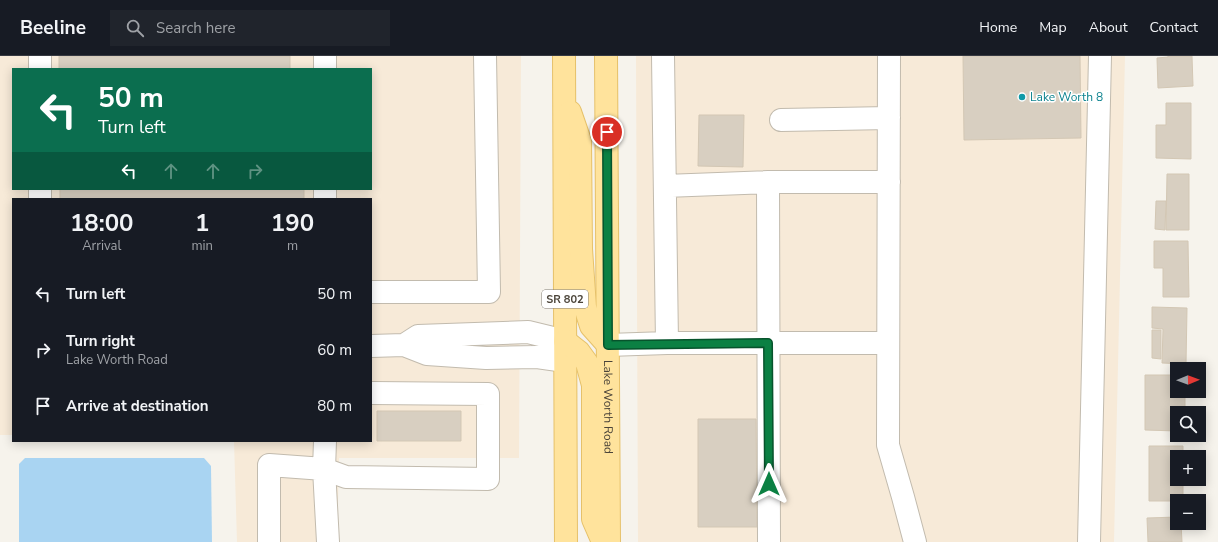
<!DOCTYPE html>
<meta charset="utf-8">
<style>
:root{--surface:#171b24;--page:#20242c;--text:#f1f3f6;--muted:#9ea1a6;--line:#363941}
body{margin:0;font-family:"Nunito Sans",sans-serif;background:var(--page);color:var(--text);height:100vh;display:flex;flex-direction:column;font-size:15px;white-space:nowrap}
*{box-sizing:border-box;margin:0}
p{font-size:13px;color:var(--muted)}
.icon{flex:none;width:22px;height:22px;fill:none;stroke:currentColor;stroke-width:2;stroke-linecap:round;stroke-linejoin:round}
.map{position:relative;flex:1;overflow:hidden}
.drawer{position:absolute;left:12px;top:142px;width:360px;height:244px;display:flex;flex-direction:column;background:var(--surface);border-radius:0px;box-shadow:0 2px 10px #0003}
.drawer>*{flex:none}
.banner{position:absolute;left:12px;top:12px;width:360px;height:122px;border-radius:0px;box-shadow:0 2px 10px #0003;background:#0b6e4f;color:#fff;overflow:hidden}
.needle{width:26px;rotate:89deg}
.tools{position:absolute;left:1170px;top:306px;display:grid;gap:8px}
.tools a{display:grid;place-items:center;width:36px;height:36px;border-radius:0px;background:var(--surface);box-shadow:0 2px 10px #0003;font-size:20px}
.pin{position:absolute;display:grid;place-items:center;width:34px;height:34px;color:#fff;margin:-17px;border:2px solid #fff;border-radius:50%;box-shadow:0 1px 4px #0007}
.me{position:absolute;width:44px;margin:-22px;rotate:0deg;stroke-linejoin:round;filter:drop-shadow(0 0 3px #0008)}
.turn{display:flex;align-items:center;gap:14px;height:84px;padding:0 20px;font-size:18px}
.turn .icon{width:52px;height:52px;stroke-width:2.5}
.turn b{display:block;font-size:28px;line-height:34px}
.lanes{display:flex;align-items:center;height:38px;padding:0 20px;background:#0003;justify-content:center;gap:20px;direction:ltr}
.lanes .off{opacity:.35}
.eta{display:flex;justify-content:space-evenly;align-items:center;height:68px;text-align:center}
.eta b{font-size:24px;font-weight:700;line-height:28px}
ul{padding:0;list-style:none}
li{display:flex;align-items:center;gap:12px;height:56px;padding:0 20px}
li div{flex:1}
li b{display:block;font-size:15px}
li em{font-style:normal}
header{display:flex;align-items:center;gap:24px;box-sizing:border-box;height:56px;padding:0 20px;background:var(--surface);border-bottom:1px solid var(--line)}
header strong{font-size:19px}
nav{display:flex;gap:22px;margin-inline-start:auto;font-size:14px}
.search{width:280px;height:36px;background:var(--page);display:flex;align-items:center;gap:10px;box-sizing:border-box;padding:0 14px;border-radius:0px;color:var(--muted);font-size:15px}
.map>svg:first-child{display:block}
.commercial{fill:#f7ead8;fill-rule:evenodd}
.water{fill:#a9d4f2}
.building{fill:#d8cfc1;stroke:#d3c7b4}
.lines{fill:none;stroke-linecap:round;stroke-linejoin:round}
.minor-casing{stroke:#c2bbae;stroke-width:24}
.major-casing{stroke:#e6c16a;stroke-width:24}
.minor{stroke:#fff;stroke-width:22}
.major{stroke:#ffe39c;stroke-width:22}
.route-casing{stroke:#07532c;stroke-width:10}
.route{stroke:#0b8043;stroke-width:7}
.culture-dot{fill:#0f9aa8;stroke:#fff;stroke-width:1.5}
.labels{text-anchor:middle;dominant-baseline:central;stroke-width:3;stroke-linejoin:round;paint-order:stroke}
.shield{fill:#fff;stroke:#817c74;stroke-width:1}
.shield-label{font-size:11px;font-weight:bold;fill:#4b4439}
.culture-label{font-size:12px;fill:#0d838f;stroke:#fff;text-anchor:start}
.street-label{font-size:12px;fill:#4b4439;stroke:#fff}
</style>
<header>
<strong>Beeline</strong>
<div class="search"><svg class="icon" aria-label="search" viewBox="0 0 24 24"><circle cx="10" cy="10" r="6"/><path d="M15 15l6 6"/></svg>Search here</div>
<nav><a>Home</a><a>Map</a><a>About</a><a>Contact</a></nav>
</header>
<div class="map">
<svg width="1218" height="486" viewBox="0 0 1218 486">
<rect width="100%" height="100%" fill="#f6f3ec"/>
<path class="commercial" d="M0,0H521L519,402H339L337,486H237L234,385H371V143H13V379H0ZM13,13H371V133H13Z
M636,0H1125L1114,486H638Z"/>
<path class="water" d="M25,402H204L211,410L212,486H19V408Z"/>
<path class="building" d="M59,0H290V13H59Z
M963,0H1080L1081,82L964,84Z
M1168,0H1192L1193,30L1158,32L1157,2L1168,1Z
M1166,47H1191V103L1156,102V69H1166Z
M699,59H744L743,111L698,110Z
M1167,118H1189V174H1166Z
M60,133H304V143H60Z
M1156,145H1166L1165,174L1155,173Z
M1154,185H1188L1189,241H1163V212H1154Z
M1152,251L1187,252L1186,308L1162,307L1163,273L1152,272Z
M1152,274H1161V303L1152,302Z
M1145,319H1177V335H1185V357H1177V375L1145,374Z
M377,355H461V385H377Z
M698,363H756L757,471H698Z
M1149,390H1183V401H1177V423H1183V445H1149Z
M1177,461V467H1181L1182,486H1148L1147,462Z"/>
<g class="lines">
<defs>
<path id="minor" d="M40,0V13
M325,0V13
M889,0L888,389L903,441L915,486
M781,64L889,62
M665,130L768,126
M40,133V143
M325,133V143
M371,236H489L485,0
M667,287H887
M404,289L418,280L528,276L565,285
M608,289L667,287L663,0
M371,290L404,289L427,298L486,302L537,301L565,305
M325,385L324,413L328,486
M269,486V409L324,413L346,421L488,423V338L371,337
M769,486L768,126H889
M1089,486L1100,0"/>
<g id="major">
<path d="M564,0L566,486"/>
<path id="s1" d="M606,0L609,486"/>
<path d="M570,56L580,85L581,193L585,251L591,270L608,289"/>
<path d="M565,285L579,296L587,307L593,329V463L603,486"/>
</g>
</defs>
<use href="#minor" class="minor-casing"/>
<use href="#major" class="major-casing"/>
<use href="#minor" class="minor"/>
<use href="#major" class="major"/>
</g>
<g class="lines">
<defs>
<path id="route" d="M607,76L608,289L768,287L769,428"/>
</defs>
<use href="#route" class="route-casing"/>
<use href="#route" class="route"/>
</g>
<circle class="culture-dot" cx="1022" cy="41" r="4"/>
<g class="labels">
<rect class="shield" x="542" y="234" width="46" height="18" rx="3"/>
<g class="shield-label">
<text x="565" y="243">SR 802</text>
</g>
<g class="culture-label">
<text x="1030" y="41">Lake Worth 8</text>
</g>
<g class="street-label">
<text stroke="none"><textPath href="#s1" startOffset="351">Lake Worth Road</textPath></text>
</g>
</g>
</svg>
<div class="tools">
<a><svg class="needle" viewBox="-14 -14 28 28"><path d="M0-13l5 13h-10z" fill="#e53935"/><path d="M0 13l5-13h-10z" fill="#9ea1a6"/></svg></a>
<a><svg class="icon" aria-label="search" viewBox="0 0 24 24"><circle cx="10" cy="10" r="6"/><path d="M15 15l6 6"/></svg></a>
<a>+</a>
<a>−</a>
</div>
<div class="pin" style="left:607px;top:76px;background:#d93025"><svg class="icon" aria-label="arrive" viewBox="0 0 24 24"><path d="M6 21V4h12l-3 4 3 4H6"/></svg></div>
<svg class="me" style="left:769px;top:428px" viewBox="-20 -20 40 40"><path d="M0-17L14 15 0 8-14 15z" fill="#0b8043" stroke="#fff" stroke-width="4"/></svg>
<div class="banner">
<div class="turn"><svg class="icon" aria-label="left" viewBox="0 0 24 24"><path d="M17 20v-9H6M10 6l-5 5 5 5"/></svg><div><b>50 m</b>Turn left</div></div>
<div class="lanes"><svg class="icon" aria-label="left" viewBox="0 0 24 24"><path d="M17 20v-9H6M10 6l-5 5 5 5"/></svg><svg class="icon off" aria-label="ahead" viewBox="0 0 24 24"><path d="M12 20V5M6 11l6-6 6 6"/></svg><svg class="icon off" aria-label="ahead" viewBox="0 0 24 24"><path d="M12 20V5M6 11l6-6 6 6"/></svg><svg class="icon off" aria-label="right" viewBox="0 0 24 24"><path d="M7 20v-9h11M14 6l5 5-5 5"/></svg></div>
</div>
<section class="drawer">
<div class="eta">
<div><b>18:00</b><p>Arrival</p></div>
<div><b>1</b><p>min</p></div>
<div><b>190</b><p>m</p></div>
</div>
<ul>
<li><svg class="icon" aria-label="left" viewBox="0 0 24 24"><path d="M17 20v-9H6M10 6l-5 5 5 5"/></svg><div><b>Turn left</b></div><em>50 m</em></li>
<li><svg class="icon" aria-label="right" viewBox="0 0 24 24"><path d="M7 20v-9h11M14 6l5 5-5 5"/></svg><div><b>Turn right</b><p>Lake Worth Road</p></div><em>60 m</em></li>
<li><svg class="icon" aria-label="arrive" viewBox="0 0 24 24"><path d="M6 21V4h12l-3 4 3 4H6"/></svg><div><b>Arrive at destination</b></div><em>80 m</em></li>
</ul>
</section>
</div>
